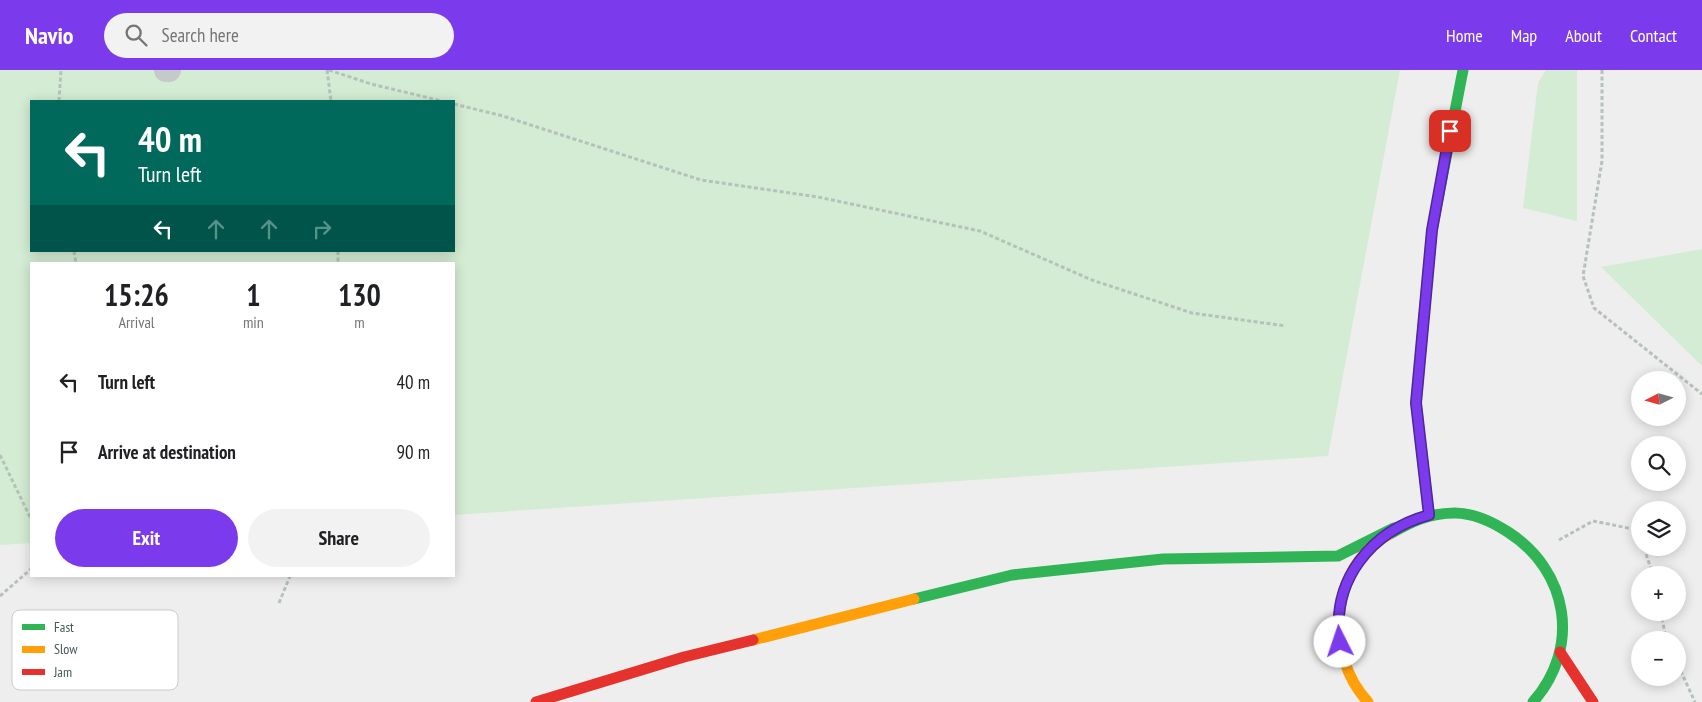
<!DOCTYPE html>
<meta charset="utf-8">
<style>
:root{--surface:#fff;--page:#f2f2f2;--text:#202124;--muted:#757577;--accent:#7c3aed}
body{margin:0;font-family:"PT Sans Narrow",sans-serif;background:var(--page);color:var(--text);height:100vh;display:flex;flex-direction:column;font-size:19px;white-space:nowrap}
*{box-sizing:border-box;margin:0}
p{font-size:16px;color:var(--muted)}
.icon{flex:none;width:28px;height:28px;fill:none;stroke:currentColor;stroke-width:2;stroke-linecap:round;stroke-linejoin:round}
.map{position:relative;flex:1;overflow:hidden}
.drawer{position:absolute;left:30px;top:192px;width:425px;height:315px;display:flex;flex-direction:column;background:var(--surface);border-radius:0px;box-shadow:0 2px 12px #0003}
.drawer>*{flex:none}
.guide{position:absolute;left:30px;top:30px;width:425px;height:152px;border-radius:0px;box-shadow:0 2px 12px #0003;background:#00695c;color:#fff;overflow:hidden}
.needle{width:32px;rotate:264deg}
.controls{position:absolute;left:1631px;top:301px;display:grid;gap:10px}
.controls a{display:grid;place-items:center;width:55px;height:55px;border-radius:50%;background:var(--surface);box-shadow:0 2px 12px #0003;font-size:25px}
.pin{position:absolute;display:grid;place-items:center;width:42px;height:42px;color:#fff;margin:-21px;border-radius:10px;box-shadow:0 2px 8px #0006}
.me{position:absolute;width:55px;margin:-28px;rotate:356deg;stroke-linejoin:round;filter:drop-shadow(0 0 4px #0008)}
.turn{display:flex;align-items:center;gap:18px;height:105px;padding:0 25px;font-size:22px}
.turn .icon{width:65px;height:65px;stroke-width:2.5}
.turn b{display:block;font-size:35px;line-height:42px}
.lanes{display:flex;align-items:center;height:48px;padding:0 25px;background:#0003;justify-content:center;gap:25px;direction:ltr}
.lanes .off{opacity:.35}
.eta{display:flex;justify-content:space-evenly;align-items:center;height:85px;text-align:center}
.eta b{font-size:30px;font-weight:700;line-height:35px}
.cta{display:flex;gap:10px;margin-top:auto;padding:10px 25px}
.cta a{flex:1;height:58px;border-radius:30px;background:var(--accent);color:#fff;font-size:20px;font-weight:700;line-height:58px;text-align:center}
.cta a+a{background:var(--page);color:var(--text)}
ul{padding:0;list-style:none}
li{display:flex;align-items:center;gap:15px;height:70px;padding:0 25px}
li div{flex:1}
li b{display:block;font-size:19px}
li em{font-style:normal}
header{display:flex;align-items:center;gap:30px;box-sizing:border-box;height:70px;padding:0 25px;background:var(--accent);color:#fff}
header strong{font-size:24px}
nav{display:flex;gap:28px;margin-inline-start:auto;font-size:18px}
.search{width:350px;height:45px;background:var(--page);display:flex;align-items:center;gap:12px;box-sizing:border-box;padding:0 18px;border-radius:28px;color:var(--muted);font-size:19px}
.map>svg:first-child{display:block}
.green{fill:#d4ecd3;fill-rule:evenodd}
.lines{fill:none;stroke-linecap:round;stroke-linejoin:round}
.path{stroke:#b6c2b9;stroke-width:3;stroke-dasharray:4 2.5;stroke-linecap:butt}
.street{stroke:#c5c9c9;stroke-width:24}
.fast{stroke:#30b455;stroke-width:11}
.slow{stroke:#ff9f0a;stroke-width:11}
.jam{stroke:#e5322d;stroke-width:11}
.route-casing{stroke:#51269a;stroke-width:12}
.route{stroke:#7c3aed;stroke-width:9}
.key{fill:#fff;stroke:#c8cdcd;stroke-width:1}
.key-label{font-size:14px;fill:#465858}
</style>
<header>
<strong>Navio</strong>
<div class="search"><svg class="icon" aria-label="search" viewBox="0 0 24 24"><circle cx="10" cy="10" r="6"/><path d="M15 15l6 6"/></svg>Search here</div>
<nav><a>Home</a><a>Map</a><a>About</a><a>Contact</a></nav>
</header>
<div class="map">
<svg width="1702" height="632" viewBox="0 0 1702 632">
<rect width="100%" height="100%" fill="#eee"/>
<path class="green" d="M0,0H1400L1328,386L454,445V194H31V473L0,475ZM31,31H454V181H31Z
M1546,0H1577V151L1523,138L1538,13Z
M1702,179V296L1601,197Z"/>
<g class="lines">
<path class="path" d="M327,0L331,31
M329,0L371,14L442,31
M1602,0V91L1583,206L1594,238L1702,324
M59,31L61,0
M454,34L503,46L701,110L818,127L980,161L1092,210L1192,243L1286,256
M74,181L76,194
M338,181V194
M0,385L31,449
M1559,470L1593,451L1638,460L1640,467
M1644,478L1653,505
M0,526L31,499
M279,533L290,506
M1661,542L1666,570
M1678,595L1695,632"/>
<path class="street" d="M166,0H169"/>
<path class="fast" d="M1429,445L1416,333L1432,160L1463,0
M1388,465C1411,452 1428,443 1455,443C1474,443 1494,453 1508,462C1569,501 1581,578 1533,632
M914,529L1012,505L1163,489L1338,486L1394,458"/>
<path class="slow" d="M753,570L914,529
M1368,632C1325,586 1328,498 1388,465"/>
<path class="jam" d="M1560,582L1593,632
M536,632L684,587L753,570"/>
</g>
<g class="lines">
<defs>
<path id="route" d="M1340,572C1331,510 1371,461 1429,445L1416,333L1432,160L1450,61"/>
</defs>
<use href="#route" class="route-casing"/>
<use href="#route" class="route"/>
</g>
<rect x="12" y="540" width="166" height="80" rx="8" class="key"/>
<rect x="22" y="554" width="23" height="6" fill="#30b455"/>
<rect x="22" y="576" width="23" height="7" fill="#ff9f0a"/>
<rect x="22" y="599" width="23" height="6" fill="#e5322d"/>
<g class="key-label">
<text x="54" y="562">Fast</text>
<text x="54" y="584">Slow</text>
<text x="54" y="607">Jam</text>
</g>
</svg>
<div class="controls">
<a><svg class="needle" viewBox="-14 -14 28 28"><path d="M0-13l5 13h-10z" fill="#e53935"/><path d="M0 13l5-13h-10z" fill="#757577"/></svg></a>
<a><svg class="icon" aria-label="search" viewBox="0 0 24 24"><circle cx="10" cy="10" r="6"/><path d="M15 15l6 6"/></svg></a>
<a><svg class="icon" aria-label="layers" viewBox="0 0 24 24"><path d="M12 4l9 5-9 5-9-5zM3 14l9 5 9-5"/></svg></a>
<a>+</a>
<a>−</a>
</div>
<div class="pin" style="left:1450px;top:61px;background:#d93025"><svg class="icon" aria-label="arrive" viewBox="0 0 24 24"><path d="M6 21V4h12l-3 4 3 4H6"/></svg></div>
<svg class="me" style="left:1340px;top:572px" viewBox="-20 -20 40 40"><circle r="19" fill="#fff"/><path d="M0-13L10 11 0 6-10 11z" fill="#7c3aed"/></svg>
<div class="guide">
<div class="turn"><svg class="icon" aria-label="left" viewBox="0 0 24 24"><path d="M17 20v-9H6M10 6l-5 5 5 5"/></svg><div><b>40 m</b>Turn left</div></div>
<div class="lanes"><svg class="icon" aria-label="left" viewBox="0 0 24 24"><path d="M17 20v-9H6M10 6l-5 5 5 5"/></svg><svg class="icon off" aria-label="ahead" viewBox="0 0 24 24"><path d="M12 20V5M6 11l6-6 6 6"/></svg><svg class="icon off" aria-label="ahead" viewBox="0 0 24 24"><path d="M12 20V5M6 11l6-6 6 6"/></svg><svg class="icon off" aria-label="right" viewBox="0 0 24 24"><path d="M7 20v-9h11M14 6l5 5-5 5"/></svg></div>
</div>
<section class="drawer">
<div class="eta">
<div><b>15:26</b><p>Arrival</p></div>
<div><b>1</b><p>min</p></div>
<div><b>130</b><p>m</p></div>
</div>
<ul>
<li><svg class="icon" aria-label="left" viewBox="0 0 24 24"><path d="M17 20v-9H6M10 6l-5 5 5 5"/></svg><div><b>Turn left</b></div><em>40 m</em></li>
<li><svg class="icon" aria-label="arrive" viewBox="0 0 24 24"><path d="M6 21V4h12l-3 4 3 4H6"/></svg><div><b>Arrive at destination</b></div><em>90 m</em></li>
</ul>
<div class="cta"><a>Exit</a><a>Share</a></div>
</section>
</div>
